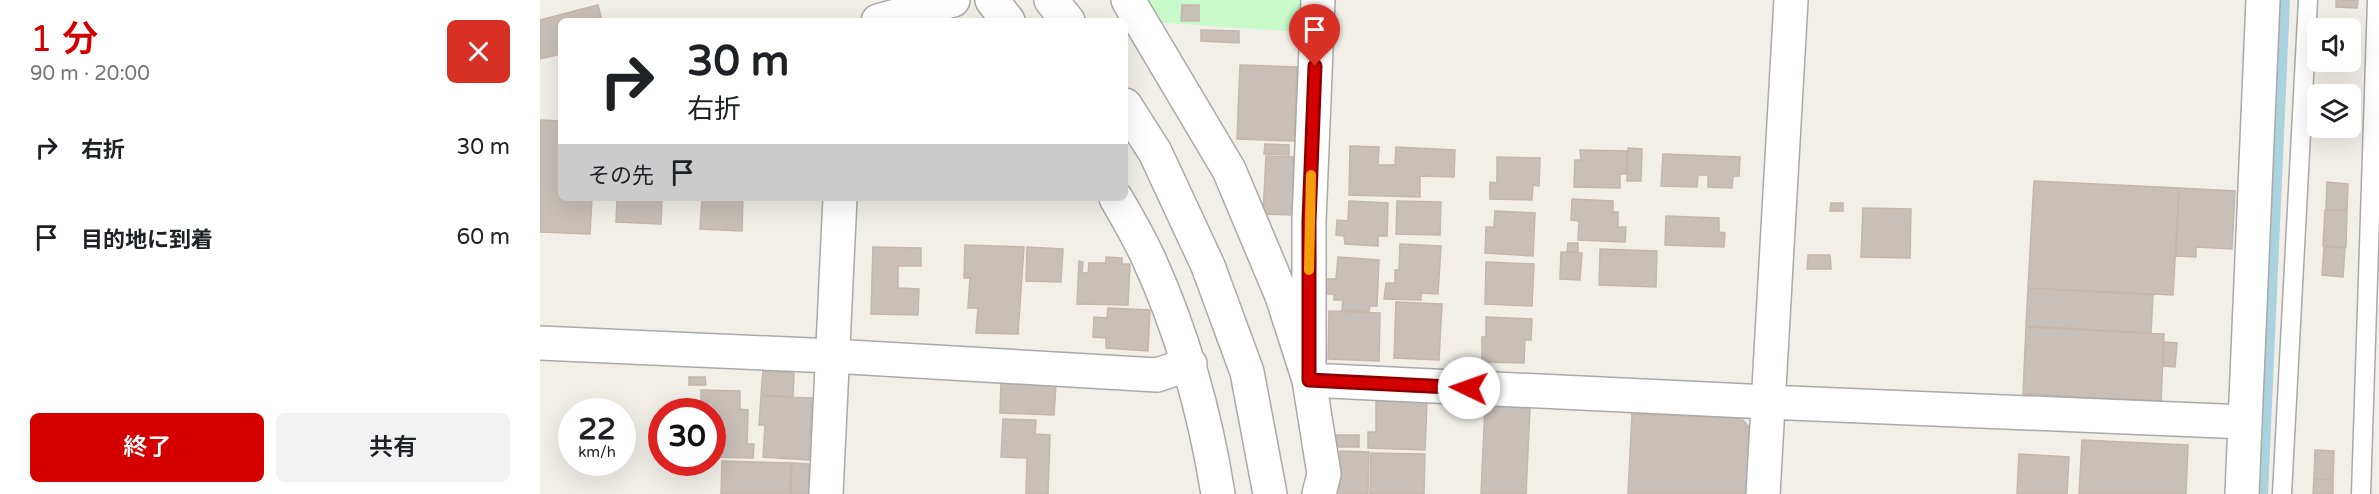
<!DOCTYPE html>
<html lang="ja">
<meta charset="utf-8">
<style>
:root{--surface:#fff;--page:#f2f2f2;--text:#202124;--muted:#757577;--accent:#d40000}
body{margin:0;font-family:"Varela Round","Noto Sans JP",sans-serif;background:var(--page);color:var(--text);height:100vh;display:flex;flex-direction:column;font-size:22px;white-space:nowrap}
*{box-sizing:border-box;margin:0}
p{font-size:20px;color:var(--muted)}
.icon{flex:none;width:33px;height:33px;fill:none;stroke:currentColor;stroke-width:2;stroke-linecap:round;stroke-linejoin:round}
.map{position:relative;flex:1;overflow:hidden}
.sheet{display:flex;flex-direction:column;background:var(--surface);width:540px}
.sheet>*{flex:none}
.banner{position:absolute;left:18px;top:18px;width:570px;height:183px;border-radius:9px;box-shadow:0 6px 24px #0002;background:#fff;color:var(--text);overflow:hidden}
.tools{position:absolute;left:1767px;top:18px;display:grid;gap:12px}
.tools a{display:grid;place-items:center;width:54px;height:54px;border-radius:9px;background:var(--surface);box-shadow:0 6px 24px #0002;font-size:30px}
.speed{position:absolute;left:18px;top:398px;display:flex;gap:12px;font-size:30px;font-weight:700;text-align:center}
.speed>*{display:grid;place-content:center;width:78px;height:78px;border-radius:50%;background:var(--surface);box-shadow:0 6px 24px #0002;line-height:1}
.speed small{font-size:15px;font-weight:400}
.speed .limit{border:9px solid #d22;background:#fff;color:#111}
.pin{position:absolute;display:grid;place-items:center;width:51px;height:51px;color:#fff;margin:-62px -26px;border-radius:50% 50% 50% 0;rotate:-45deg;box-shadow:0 0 6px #0007}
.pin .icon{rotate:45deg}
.me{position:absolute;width:66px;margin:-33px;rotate:273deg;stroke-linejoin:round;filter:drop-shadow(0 0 4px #0008)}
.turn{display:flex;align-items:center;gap:21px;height:126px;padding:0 30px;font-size:27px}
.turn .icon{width:78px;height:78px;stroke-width:2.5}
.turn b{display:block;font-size:42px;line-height:51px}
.then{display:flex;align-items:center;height:57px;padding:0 30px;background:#0003;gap:12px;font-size:22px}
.round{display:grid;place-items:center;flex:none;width:63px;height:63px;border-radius:9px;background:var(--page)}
.head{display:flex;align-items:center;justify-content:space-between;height:102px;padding:0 30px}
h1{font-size:36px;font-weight:600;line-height:45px;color:var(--accent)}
.primary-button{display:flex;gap:12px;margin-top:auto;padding:12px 30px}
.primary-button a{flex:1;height:69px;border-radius:9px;background:var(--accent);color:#fff;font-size:24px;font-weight:600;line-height:69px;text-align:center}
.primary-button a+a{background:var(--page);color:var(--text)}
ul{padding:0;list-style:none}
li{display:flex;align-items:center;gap:18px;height:90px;padding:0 30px}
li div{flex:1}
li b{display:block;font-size:22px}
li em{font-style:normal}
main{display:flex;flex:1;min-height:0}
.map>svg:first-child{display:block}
.park{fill:#c8facc}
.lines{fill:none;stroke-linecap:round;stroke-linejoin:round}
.stream{stroke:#aad3df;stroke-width:10}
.building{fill:#c7bfb8;stroke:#c4b6ab;stroke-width:1.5}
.service-casing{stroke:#a9a9a9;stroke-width:21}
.minor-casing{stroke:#a9a9a9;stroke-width:36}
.tertiary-casing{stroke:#a9a9a9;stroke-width:36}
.service{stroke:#fff;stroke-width:18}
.minor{stroke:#fff;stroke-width:33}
.tertiary{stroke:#fff;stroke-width:33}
.route-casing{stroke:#8a0000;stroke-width:15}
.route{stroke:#d40000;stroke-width:10}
.slow{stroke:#f59e0b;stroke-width:10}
</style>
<main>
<section class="sheet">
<div class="head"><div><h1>1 分</h1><p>90 m · 20:00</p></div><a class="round" style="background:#d93025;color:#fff"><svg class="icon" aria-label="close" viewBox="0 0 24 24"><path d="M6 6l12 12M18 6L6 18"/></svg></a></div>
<ul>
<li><svg class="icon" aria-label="right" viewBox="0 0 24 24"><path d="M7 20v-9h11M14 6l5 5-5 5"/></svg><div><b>右折</b></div><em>30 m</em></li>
<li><svg class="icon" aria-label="arrive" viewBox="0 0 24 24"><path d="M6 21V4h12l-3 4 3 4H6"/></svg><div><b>目的地に到着</b></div><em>60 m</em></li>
</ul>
<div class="primary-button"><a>終了</a><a>共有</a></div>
</section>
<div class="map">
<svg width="1839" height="494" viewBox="0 0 1839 494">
<rect width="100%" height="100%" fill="#f2efe9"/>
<path class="park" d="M596,0H761L760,32L611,22Z"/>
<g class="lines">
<path class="stream" d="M1723,494L1745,0"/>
</g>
<path class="building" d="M1796,0H1818L1817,8L1796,7Z
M58,5L62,21H21V54L0,59V20Z
M642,5H659V21H641Z
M661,30L699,31V43L661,41Z
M700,65L757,67L754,141L697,139Z
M0,120L21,121V198H52L50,234L0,232Z
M725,144L749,145V155L724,154Z
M810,146L839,147L838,165H855L856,147L915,150L914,177L880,176V197L809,195Z
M1088,148L1102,149L1101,181H1087Z
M1040,150L1087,151L1086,174H1080V188L1034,187L1035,160H1041Z
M1123,154L1200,157L1199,176H1193L1192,188L1168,187V175H1158L1157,187L1121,186Z
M726,156L754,157L752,215L723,214Z
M957,157L1000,158L999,186L993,185L992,200L950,199V182L957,183Z
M1494,181L1639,188L1633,295L1488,288Z
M1787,182L1808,184L1807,210H1786Z
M1639,188L1695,191L1692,249L1656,247V257L1636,256Z
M77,198H122L121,224L76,222Z
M162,198H203L202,231L160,229Z
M1032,199L1073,201V212H1078V227H1086L1085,242L1038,240L1039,221L1031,220Z
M809,201L848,203L847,236H838V246L805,244L804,236L796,235L797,220L808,221Z
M857,201L901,202L900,235L856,234Z
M1291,203H1303V211H1290Z
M1323,208L1371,209L1370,258L1321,257Z
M1785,210L1807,211L1806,247L1783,246Z
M955,211L995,213L993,256L945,253L946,227H954Z
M1126,216L1179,218V232L1185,233L1184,247L1125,245Z
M1028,243H1038V252H1027Z
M860,244L901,246L898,294L881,293V300L844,299L846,283H855V270H859Z
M425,245L484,247L478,334L436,333L438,308H428L430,278H424Z
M333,247L381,248V266H358V288L379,289L378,315L331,314Z
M487,247L523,249L521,282L486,281Z
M1784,247L1805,248L1803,277L1782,275Z
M1060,249L1117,251L1116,287L1059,285Z
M1021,252L1042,253L1040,280L1020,279Z
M1268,255H1290L1291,269H1267Z
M566,257L582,258V264H590L588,305L537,304L539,261L543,262L542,273H548L549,263H566Z
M798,257L839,260L837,306H830L829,311L802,310L803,300H794V294H785V279H796Z
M946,262L994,264L992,306L945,304Z
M1488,288L1613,295L1611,333L1486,326Z
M856,302L902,304L899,360L854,358Z
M568,308L610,310L608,351L566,348V338L553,337L554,317L567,318Z
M789,311L840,313L839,361L788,359Z
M946,317L992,319L991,340H985L984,363L942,362V337H946Z
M1486,327L1624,334L1621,401L1483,394Z
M1624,342L1637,343L1635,367L1623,366Z
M223,371L254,373L253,397L221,395Z
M149,377H165L166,385H149Z
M461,382L516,384L514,415L460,413Z
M161,390L200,391V409L208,410L207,444H214L213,458L172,457V411H152V405H161Z
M221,396L272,398L269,460L223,457L225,425H219Z
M836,401L887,402L885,450L828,448V432H836Z
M945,406L990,408L986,494H941Z
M1092,414L1201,418L1210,428L1208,494H1088Z
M463,419L496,420L495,434L510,435L508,494H486L487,458L461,457Z
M795,435H819V447H794Z
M1542,440L1648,445L1646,494H1539Z
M1775,450L1794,451L1793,480L1774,479Z
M800,451L829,452L828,494H799Z
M831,453L885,454L884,494H830Z
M1479,454L1529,457L1527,494H1477Z
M182,461L251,463L250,494H181Z
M252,463L269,464V494H251Z
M1774,479L1793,480V494H1773Z"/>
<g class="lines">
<defs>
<path id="service" d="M1742,494L1768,0
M1821,494L1837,0"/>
<path id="minor" d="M452,0L468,21
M588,0L689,170L742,296L769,380L784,474L779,494
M778,0L769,221V380L1228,402L1705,422
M338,21L413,0
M576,198C587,217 598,236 607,255C642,331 665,412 678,494
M0,343L292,356L617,375L650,364
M286,494L300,198
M1223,494L1251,0"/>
<path id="tertiary" d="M511,0L528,21
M585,105L615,152L668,266L707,372L730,494
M1702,494L1723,0"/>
</defs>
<use href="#service" class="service-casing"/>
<use href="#minor" class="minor-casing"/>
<use href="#tertiary" class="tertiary-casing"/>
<use href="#service" class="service"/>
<use href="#minor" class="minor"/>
<use href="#tertiary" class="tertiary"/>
</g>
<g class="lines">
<defs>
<path id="route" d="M775,66L769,221V380L929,388"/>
</defs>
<use href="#route" class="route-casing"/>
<use href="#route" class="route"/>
<path class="slow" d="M769,270L771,175"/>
</g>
</svg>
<div class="tools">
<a><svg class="icon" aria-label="sound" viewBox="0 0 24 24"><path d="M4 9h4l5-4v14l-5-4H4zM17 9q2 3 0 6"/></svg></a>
<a><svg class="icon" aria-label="layers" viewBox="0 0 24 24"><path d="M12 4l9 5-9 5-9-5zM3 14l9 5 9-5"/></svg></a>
</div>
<div class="speed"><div>22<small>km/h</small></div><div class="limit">30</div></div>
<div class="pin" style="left:775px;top:66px;background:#d93025"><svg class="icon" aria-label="arrive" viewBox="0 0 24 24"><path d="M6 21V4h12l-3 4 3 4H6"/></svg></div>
<svg class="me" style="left:929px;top:388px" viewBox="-20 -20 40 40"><circle r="19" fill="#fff"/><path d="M0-13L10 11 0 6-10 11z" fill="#d40000"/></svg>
<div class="banner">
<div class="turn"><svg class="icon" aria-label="right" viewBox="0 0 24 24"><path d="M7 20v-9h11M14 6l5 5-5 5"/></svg><div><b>30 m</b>右折</div></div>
<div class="then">その先<svg class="icon" aria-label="arrive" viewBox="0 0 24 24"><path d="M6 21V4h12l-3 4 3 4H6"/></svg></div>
</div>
</div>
</main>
